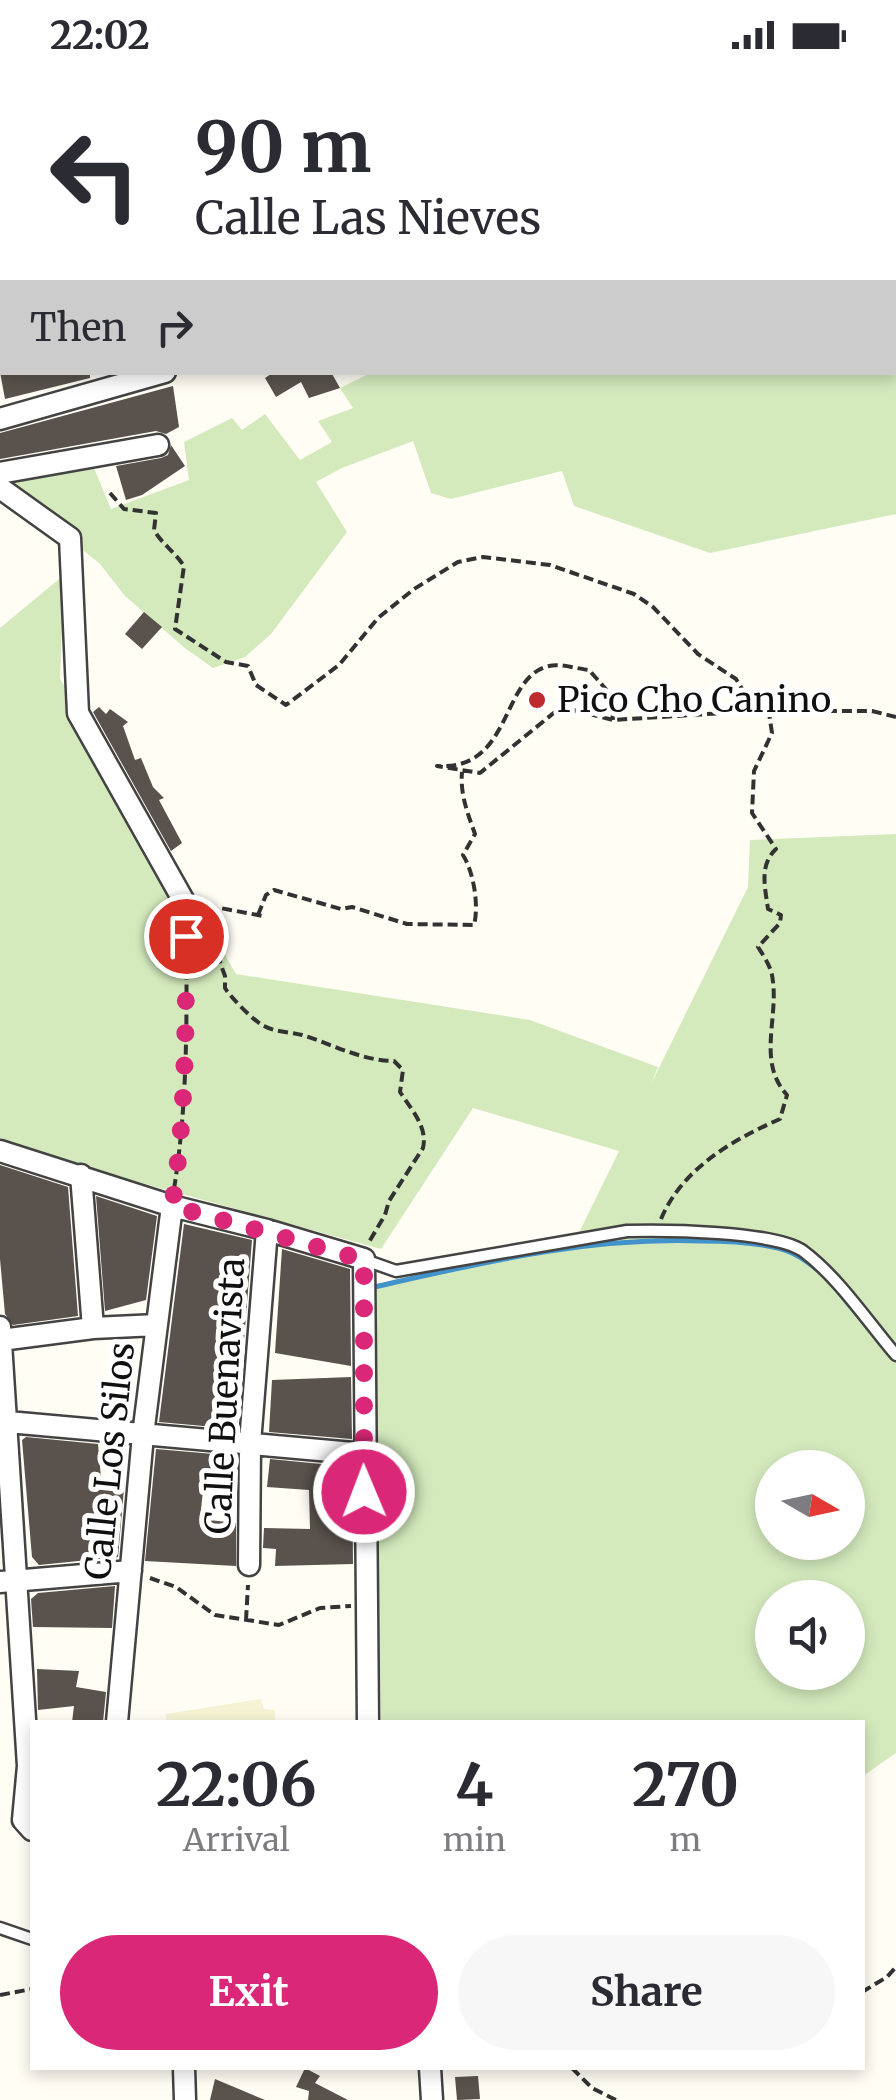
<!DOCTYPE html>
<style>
:root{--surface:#fff;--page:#f7f7f7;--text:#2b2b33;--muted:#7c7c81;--accent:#db2777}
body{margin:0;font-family:Merriweather,serif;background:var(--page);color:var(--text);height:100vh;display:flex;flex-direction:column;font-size:38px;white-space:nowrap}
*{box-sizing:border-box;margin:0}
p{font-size:32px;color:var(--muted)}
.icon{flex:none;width:55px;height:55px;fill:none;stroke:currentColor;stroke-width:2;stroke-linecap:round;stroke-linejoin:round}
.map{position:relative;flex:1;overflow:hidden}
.details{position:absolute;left:30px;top:1650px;width:835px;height:350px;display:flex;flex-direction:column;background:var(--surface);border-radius:0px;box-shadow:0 5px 15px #0003}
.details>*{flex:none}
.top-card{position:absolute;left:0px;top:0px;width:898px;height:305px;box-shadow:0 5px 15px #0003;background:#fff;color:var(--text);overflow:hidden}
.needle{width:65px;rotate:99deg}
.controls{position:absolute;left:755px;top:1380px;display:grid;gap:20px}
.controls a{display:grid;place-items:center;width:110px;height:110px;border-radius:50%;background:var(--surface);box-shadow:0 5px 15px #0003;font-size:50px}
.pin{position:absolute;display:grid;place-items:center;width:85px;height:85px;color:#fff;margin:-42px;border:5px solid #fff;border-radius:50%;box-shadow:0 2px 10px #0007}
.me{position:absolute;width:110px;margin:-55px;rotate:359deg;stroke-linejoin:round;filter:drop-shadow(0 0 8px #0008)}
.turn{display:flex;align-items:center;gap:35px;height:210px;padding:0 30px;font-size:45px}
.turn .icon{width:130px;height:130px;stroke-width:2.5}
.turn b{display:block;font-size:70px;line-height:85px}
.then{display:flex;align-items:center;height:95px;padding:0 30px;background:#0003;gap:20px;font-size:38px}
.eta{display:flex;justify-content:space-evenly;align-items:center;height:170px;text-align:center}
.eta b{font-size:60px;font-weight:700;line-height:70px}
.cta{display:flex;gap:20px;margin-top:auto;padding:20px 30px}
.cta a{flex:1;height:115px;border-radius:60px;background:var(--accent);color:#fff;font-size:40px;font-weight:700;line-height:115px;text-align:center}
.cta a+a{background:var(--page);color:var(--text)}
.status{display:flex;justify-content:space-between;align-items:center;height:70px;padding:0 50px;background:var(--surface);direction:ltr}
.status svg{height:28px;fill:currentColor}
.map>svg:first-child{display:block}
.farmland{fill:#f5f3d4}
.green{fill:#d4eabd;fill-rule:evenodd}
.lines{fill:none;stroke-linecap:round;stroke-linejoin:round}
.stream{stroke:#4292cb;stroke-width:5}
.building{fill:#59524d}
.service-casing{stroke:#434343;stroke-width:15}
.minor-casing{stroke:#434343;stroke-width:25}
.path{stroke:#323232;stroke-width:4;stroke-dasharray:10 5;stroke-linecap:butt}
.service{stroke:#fff;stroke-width:10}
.minor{stroke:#fff;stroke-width:20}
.route{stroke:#db2777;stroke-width:18;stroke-dasharray:0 32.4}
.poi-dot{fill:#bf2a2f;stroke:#fff;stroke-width:4}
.labels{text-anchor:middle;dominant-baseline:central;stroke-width:10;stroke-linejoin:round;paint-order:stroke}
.poi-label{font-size:35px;fill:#101010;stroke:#fff;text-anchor:start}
.street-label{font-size:35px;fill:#101010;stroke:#fff}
</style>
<div class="status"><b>22:02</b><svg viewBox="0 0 49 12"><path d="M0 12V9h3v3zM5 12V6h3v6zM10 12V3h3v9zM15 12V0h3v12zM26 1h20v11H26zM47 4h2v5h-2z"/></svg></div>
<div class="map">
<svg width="896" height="2030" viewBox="0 0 896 2030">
<rect width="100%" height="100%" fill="#fffdf4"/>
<path class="farmland" d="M261,1629L264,1639L275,1640V1652H166V1644Z"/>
<path class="green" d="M896,255V444L710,483L574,436L562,401L451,429L431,423L413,371L342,398L316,412L347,462L271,564L245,587L213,598L186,579L125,526L100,494L1,413L94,398L111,439L189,410L184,372L232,348L242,360L265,344L300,390L332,372L318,351L353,338L340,318L371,303L895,302Z
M64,505L60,609L103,674L236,904L530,950L658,997L651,1014L748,817L750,770L896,764V1683L863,1706L862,1652H381L374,1217L573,1175L619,1081L473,1038L381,1179L0,1074V558ZM772,1398H848V1472H772ZM772,1528H848V1602H772Z"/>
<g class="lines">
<path class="stream" d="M241,2L242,0
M247,2L249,0
M0,39L2,40
M0,45L2,46
M831,1213L869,1259
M374,1217C485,1192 587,1167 701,1171C727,1171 753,1172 778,1178C796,1182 810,1194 824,1205"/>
</g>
<path class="building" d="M0,302H90V308L5,329Z
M274,302H331L340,318L309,328L301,312L276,327L265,308Z
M173,316L179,357L166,364L156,361L0,389V363Z
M171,375L185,396L142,425L126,430L116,396L161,388L168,385Z
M144,542L162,557L142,579L125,564Z
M99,637L106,644L110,639L128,652L123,656L135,690L141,688L153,717L164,728L159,730L182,773L171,781L93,642Z
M0,1095L68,1117L78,1246L13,1255L5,1244L0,1189Z
M96,1126L157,1146L146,1230L105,1241Z
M184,1154L252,1170L237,1359L159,1352Z
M282,1179L350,1199L351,1296L275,1283Z
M351,1307L352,1369L269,1362L272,1310Z
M26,1367L98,1374L101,1408L125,1407L118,1487L39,1495L32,1487L22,1370Z
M156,1379L225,1385L224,1412L204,1411L200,1449L236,1453V1496L145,1491Z
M270,1389L352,1397L353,1494L275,1496L276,1479L263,1478L264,1458L310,1459L309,1420L267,1417Z
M115,1516L112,1558L33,1557L31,1529L38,1523Z
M37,1599L79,1601L76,1617L106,1622L103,1652H72L74,1636L38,1640Z
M305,1998L320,2006L315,2013L348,2030H308L309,2021L296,2017Z
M478,2006L480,2029L457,2030L455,2007Z
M215,2009L265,2030H210Z"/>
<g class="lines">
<defs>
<path id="service" d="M748,2V0
M895,234H896
M365,1190L396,1201L627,1161C664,1160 774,1161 803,1181C839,1208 867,1251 896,1285
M0,1858L32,1869"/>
<path id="minor" d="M272,2L274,0
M0,121L2,132
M0,247L2,246
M0,349L165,302
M0,403L158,375
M0,418L70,468L78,643L186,835
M0,1081L172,1136L267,1160L364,1189L368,1652
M81,1105L93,1258
M0,1257L28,1696L23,1750L32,1760
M1,1270L93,1258L157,1255
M8,1352L364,1384
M249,1495L250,1373L267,1160
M0,1512L131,1501
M117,1652L143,1365L172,1136
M184,1998L185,2030
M430,1998L432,2030"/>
</defs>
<use href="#service" class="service-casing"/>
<use href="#minor" class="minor-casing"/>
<path class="path" d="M110,423L124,439L156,443L154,460C162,474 175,482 184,496L175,559L226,592L248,596L256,615L286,635L339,595L378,548L414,519L458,492L483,487L550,495L634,524L653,537L698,584L736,609L756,641
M613,650L611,625L589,600C578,599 560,593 549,596C500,607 513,701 437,696L480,703L561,637L613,650L756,641H872L896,647
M258,845L266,825L274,820L341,839L352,837L407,854L474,855C479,836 474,803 463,785L475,764C468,744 460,725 462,702
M186,866L209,887L217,884L215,843L220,838L263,846
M217,884L225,906V918C231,928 255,952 264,956C275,962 290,962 302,965C332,974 362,991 394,991L403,1000L400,1022C411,1039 428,1057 423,1078L389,1131L385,1145L369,1172
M174,1119C188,1032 187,943 186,855
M661,1149C682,1099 732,1070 780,1049L787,1025C756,991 780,947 772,905C770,895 763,885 758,877L780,853L781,845L768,839C765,817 759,795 776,779L752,743L754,701L772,663L769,643
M150,1508L176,1517L215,1545L279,1555L320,1538L351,1536
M246,1550L248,1515
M862,1922L887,1907L896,1897
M0,1925L32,1919
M572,1998L592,2018L616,2030
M632,1998H649"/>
<use href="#service" class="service"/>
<use href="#minor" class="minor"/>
</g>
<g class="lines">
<path class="route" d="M186,866C186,956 186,1046 172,1136L364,1190V1422"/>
</g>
<circle class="poi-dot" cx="537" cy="630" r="10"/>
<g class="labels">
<g class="poi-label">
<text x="557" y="630">Pico Cho Canino</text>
</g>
<g class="street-label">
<text transform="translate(225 1326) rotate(-87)">Calle Buenavista</text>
<text transform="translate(110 1391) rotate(-84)">Calle Los Silos</text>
</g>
</g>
</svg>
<div class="controls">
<a><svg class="needle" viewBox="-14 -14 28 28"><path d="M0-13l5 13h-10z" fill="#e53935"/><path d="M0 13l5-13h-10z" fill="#7c7c81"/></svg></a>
<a><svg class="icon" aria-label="sound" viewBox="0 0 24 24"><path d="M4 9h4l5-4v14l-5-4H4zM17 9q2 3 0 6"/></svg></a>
</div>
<div class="pin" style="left:186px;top:866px;background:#d93025"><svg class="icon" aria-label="arrive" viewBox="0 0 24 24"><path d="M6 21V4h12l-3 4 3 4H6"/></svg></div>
<svg class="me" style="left:364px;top:1422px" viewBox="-20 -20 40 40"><circle r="17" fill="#db2777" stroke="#fff" stroke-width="3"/><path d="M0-11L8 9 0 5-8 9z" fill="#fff"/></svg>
<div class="top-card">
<div class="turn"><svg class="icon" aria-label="left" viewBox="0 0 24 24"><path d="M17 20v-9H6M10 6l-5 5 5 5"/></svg><div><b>90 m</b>Calle Las Nieves</div></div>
<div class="then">Then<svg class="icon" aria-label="right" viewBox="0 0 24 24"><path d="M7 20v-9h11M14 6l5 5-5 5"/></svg></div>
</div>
<section class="details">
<div class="eta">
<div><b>22:06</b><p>Arrival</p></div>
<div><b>4</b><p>min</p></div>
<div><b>270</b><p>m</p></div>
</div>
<div class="cta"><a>Exit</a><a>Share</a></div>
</section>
</div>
